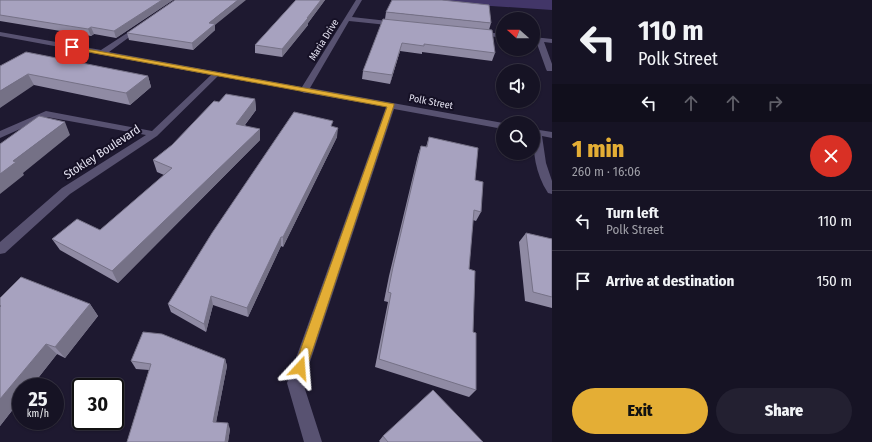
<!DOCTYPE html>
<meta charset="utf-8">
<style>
:root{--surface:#161324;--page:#232031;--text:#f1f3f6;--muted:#9e9ea6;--line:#353241;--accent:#e4ae35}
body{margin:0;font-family:"Fira Sans Condensed",sans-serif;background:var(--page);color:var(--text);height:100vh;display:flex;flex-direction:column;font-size:15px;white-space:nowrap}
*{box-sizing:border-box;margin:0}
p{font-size:13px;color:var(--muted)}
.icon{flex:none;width:22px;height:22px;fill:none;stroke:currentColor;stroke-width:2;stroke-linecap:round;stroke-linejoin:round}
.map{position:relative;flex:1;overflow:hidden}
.details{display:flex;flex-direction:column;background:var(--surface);width:320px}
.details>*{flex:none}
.top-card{background:#161324;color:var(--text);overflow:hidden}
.needle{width:26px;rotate:291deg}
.tools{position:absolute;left:496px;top:12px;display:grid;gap:8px}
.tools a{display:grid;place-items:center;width:44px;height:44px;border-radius:50%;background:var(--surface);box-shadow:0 1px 3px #0004,0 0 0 1px var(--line);font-size:20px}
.speed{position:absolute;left:12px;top:378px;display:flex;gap:8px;font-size:20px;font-weight:700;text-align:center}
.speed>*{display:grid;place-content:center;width:52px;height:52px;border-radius:50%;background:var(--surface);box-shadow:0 1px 3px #0004,0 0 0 1px var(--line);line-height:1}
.speed small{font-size:10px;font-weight:400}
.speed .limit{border:2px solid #111;border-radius:6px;background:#fff;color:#111}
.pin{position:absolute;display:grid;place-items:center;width:34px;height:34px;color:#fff;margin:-17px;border-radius:8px;box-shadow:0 2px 6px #0006}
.me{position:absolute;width:44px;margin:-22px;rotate:19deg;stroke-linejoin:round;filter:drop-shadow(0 0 3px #0008)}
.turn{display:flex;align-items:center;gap:14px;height:84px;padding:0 20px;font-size:18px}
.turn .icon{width:52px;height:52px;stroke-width:2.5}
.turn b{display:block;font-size:28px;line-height:34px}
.lanes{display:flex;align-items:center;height:38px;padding:0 20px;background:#0003;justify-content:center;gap:20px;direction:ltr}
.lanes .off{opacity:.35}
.round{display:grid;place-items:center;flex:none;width:42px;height:42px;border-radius:21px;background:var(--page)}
.summary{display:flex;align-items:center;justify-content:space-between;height:68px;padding:0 20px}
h1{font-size:24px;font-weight:800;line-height:30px;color:var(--accent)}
.primary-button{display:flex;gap:8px;margin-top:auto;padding:8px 20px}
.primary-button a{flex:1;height:46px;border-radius:24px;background:var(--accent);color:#111;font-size:16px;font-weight:800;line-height:46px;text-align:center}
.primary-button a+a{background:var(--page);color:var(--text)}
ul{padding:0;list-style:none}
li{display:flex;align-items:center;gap:12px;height:60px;padding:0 20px;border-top:1px solid var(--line)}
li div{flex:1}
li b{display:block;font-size:15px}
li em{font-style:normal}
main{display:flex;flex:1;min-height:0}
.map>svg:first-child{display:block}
.green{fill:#423668}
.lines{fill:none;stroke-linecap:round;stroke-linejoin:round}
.minor{fill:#585271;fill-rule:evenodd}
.wall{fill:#908ba4}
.shaded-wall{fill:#757186}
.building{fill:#a7a2bf;stroke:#757186}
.route{fill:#e4ae35;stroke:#947122}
.labels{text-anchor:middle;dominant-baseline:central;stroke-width:4;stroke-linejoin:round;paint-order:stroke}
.far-street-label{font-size:10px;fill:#e4e2f1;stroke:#151025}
.street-label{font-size:12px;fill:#e4e2f1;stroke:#151025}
</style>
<main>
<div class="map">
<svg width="552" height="442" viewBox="0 0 552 442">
<rect width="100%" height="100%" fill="#1e1930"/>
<path class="green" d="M444,0H552V10L445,3Z"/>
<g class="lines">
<path class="minor" d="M356,0H362L352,17L397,22L400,24L397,26L349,21L310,88L503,123V129L394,109L303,383L322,442H304L287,383L386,107L307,93H304L300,91L218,76L157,136L70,194L5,253L0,254V242L62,188L146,135L47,117L0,138V131L46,111L152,131L211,75L0,36V32L101,50L141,24L143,25V27L109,52L302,87Z
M477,31L503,34V38L475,34L474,33Z
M533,37L552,39V43L544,42L552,64V71H547L546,69L536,41H533Z
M533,129L552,132V138L542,136L546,163L552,181V194L548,193C535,173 533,152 533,129Z"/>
</g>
<path class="wall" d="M0,0H173L116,38L94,34L91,36L0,21Z
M296,0H325L308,23V25L282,57L255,53V45Z
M386,12L491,23L489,30L495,53L492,61L422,52V54L400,51L390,84L362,79L363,71L385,19Z
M215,25V30L193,50L129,40L127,33Z
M0,66L148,76L151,87L130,105L34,85Z
M255,99L256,110L245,125L260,140L118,283L60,250L52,239L100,230L164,175L157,172L153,160L172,145L219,102Z
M333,127L337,137L283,247L281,246L248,317L213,305L206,332L171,312L168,304Z
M429,137L475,180L481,212L476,221L473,220L469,269L473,332L476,390L469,397L375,367L388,302L384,301L389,276L418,155L421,146L426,147Z
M526,233L552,239V308L525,301L519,242Z
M0,298L90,304L98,316L65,358L57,354L31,387H21V399L0,426Z
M225,359L227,366L216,422L230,429L228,442H127L149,370L136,369L131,361Z
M383,436L483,442H380L379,441Z"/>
<path class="shaded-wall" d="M162,0H173L116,38L114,31Z
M238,0H246L215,25V30L193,50L192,43L209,23Z
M321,0H325L308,23V25L282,57V49Z
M91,27L94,34L91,36L88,29Z
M402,43L400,51L390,84L392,75Z
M28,74L34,85L0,108V91Z
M148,76L151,87L130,105L126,93Z
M255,99L256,110L237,135L236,124Z
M65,122L70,135L23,173L24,175L0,194V174L13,161Z
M338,128L337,137L283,247V237Z
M260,129V140L118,283L112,271Z
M281,237V246L248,317L247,308Z
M211,296L213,305L206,332L204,324Z
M90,304L98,316L65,358L55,347Z
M46,344L57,354L31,387H21V399L0,426V399Z
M225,359L227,366L215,428L213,422Z
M228,423L230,429L228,442H225Z"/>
<path class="building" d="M0,0H162L114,31L91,27L88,29L0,15Z
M175,0H238L209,23L215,24L192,43L127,33Z
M296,0H321L307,18H308L282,49L255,45Z
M392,0H442L489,5L491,23L386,12Z
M383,19L492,30L495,53L424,44V46L402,43L392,75L363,71Z
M26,52L148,76L126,93L28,74L0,91V66Z
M226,94L255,99L236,124L260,129L112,271L52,239L77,219L100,230L172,168L153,160L172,145L214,101L219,102Z
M294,112L333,121L331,126L338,128L283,237H281L247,308L211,296L204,324L168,304L212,233Z
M39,116L65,122L13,161L16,162L0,174V144Z
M429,137L478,148L475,180L483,182L481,212L474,210L469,269L475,271L473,332L476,333V390L379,359L391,293L388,292L393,267L421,146L427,147Z
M526,233L552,239V297L533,292Z
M21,277L90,304L55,347L46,344L0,399V307L1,306L0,305V298Z
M143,332L162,334L225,359L213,422L228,423L225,442H127L151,364L131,361Z
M433,390L483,442H388L383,436Z"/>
<path class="route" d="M70,46L394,104V105L305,373L300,375L296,373L294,368L387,107L72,49L70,48Z"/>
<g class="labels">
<g class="far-street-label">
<text transform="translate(324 40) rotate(-58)">Maria Drive</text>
<text transform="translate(431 102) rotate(11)">Polk Street</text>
</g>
<g class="street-label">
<text transform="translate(102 152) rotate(-33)">Stokley Boulevard</text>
</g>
</g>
</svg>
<div class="tools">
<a><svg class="needle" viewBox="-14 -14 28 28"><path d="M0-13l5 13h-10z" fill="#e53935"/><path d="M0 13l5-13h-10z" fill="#9e9ea6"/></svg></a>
<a><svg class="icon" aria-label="sound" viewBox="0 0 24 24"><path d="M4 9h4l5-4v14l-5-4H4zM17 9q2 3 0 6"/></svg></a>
<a><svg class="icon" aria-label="search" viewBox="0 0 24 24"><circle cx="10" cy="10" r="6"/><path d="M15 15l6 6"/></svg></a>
</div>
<div class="speed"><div>25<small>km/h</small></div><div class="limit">30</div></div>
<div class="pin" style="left:72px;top:47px;background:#d93025"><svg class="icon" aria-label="arrive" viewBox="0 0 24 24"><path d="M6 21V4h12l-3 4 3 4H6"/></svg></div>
<svg class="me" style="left:300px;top:368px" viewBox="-20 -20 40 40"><path d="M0-17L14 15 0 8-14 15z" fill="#e4ae35" stroke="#fff" stroke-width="4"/></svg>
</div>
<section class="details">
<div class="top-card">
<div class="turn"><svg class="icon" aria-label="left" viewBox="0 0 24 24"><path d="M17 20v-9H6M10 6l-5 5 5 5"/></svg><div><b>110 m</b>Polk Street</div></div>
<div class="lanes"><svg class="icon" aria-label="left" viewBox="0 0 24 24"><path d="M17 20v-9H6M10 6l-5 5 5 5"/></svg><svg class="icon off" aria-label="ahead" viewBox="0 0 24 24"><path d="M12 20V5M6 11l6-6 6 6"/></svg><svg class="icon off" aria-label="ahead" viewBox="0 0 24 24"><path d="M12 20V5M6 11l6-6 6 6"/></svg><svg class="icon off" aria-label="right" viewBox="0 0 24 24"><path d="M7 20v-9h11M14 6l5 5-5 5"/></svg></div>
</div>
<div class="summary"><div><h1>1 min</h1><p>260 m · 16:06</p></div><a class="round" style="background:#d93025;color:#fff"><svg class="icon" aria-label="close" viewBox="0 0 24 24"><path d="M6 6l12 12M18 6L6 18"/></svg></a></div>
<ul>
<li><svg class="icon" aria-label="left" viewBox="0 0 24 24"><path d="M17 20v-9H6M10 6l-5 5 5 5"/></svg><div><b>Turn left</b><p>Polk Street</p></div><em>110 m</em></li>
<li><svg class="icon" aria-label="arrive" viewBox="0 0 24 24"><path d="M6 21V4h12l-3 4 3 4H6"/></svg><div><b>Arrive at destination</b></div><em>150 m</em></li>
</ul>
<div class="primary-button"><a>Exit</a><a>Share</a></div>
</section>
</main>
